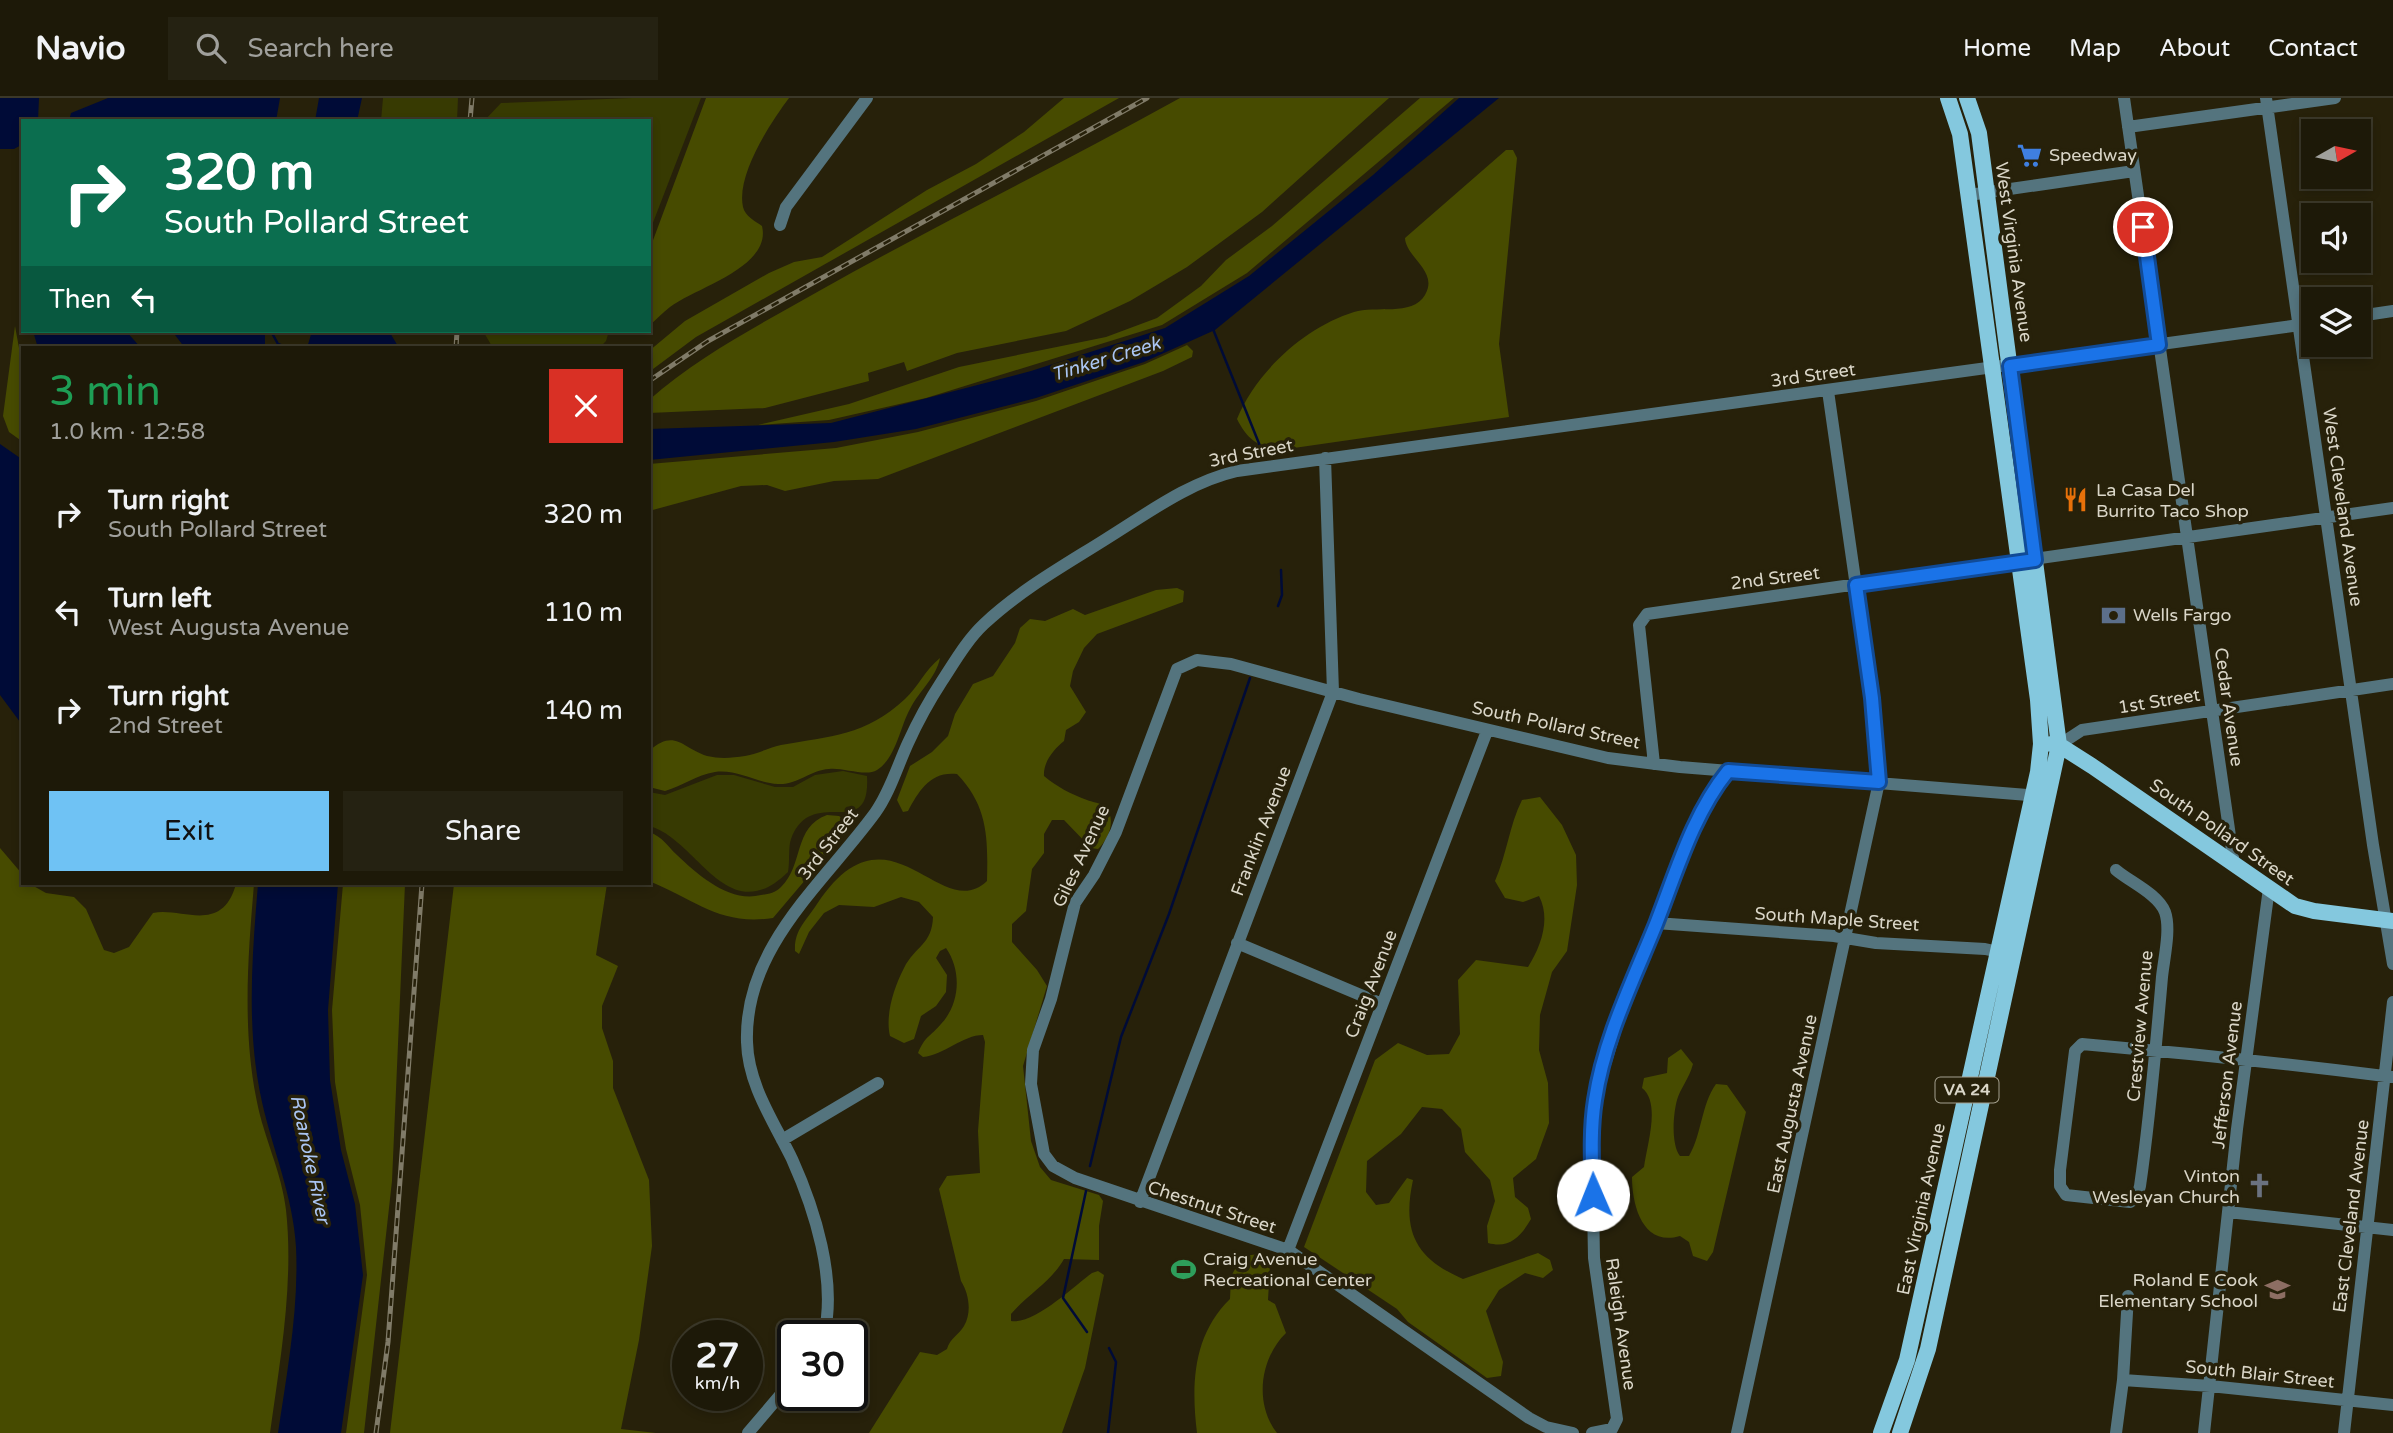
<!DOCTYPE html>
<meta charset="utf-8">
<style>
:root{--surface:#1d1908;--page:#252212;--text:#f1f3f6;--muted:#a0a09c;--line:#3b3829;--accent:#6fc2f4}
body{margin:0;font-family:"Varela Round",sans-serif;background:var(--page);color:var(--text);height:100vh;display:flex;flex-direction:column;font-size:26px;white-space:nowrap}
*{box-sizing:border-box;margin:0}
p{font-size:23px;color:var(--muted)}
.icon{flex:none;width:38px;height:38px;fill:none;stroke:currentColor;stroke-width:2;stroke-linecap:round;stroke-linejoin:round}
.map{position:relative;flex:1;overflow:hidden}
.details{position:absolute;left:21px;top:248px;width:630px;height:539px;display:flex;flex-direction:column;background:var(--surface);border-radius:0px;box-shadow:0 4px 10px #0003,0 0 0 2px var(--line)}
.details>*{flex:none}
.hud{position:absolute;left:21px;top:21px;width:630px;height:214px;border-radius:0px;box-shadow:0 4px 10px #0003,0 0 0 2px var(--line);background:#0b6e4f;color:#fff;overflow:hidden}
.needle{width:46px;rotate:81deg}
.controls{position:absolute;left:2301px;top:21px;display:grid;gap:14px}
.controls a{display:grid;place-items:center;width:70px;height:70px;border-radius:0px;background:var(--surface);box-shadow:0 4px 10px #0003,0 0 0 2px var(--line);font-size:35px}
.speed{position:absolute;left:672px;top:1222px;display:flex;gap:14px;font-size:35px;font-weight:700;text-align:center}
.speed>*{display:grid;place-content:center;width:91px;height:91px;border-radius:50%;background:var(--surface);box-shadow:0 4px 10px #0003,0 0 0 2px var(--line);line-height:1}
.speed small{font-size:18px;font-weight:400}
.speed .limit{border:4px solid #111;border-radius:10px;background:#fff;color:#111}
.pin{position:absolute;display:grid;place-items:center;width:60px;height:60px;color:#fff;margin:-30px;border:4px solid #fff;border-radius:50%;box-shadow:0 2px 7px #0007}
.me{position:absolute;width:77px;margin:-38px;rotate:359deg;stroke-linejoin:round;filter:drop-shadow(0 0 5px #0008)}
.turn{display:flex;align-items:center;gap:24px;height:147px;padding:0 28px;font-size:32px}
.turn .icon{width:91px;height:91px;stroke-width:2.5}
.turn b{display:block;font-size:49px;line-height:60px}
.then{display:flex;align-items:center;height:66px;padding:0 28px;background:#0003;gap:14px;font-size:26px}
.round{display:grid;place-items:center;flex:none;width:74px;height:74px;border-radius:0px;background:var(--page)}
.headline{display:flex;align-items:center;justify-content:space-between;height:119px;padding:0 28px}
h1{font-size:42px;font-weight:600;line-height:52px;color:#1e9e55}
.primary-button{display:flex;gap:14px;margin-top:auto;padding:14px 28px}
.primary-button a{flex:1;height:80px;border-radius:0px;background:var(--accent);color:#111;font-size:28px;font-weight:600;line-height:80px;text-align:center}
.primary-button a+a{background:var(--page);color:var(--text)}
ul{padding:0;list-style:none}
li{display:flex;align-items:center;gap:21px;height:98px;padding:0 28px}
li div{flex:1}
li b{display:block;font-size:26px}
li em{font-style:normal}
header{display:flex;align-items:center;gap:42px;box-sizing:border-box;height:98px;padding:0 35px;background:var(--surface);border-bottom:2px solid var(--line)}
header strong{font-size:33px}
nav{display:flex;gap:38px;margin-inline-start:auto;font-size:24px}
.search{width:490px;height:63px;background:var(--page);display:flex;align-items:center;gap:18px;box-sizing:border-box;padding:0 24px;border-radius:0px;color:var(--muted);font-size:26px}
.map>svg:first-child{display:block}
.green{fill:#373a02}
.forest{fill:#474b00}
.water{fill:#000b37}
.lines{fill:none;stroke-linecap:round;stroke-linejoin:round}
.stream{stroke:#000b37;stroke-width:2.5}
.minor{stroke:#54747e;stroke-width:12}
.major{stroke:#84c8de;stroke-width:16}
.rail-casing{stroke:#807b68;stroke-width:5}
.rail{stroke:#27210a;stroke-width:2.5;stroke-dasharray:8;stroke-linecap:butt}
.route-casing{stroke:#114b97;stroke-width:18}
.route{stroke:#1a73e8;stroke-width:12}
.labels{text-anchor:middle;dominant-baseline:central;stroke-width:7;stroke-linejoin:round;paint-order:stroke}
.shield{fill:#27210a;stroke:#a4a08f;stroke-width:2}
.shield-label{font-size:16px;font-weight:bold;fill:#dad6c8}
.poi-label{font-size:18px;fill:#dad6c8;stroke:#27210a;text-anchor:start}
.street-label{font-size:18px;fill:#dad6c8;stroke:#27210a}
.water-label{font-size:19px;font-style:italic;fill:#aac5f3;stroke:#27210a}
</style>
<header>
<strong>Navio</strong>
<div class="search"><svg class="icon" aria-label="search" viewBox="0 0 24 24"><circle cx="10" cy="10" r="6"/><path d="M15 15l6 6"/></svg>Search here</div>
<nav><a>Home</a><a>Map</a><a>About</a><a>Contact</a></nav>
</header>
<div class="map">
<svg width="2393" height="1335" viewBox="0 0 2393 1335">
<rect width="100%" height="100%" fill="#27210a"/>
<path class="green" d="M383,0H458L457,23H381Z
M632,0H701L649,135V23H484L501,5Z
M483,233H609L606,243L599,250H493Z
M843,673L867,678C871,746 812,685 791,741C788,750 790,764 788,774C727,834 697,740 649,728V694L665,697L717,677H734L775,689H793L815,677Z"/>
<path class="forest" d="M706,0H789C771,24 736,77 743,109C745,118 755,123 762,128C772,169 697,189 670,209C662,215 656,222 649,228V153Z
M1064,0H1119L696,239L649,274V253L685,223L769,175L794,164L822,159L927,92L976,66L1024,34Z
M1180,0H1389L1262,114L1187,169L1130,203L1066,233L957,255L907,273L904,264L868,275L869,283L765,310L649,315V302C700,257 761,226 819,193C938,126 1061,66 1180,0Z
M1420,0H1454L1247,175L1162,227L926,300L829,322L758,327L849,306L959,269L1106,239L1157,220L1201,188L1226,162L1272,128Z
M1506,52H1513L1517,60L1499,246L1509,319L1273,353C1254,345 1246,339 1237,321C1256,274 1305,229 1354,214C1375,207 1412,219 1425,197C1439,173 1406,160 1405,140Z
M15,228L23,272V344L9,334L3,318Z
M1187,247L1193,253L1192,259L1163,273L878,381L834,383L785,393L767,387L741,388L649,413V366L836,350L918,334L1036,303L1145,266Z
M1177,490L1184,493L1183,504L1097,536L1084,550L1073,573L1070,588L1086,614L1079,624L1066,632L1064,643C1054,651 1043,664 1044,678C1057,689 1071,696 1087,702C1092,704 1099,705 1103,707C1118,719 1109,741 1098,751L1091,750L1064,722H1052L1044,736V755L1032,771L1026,813L1012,826V844L1037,872L1047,888L1023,968L1031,1043L1040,1069L1051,1082L1099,1097L1103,1103L1099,1128V1162L1064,1161C1051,1184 1028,1196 1011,1216V1223C1034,1227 1074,1188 1092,1175L1098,1173L1104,1177L1085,1270L1062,1335H869L920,1254L937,1257L947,1251C950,1240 959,1237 964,1228C972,1214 969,1196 961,1183L939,1091L947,1078L980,1075L978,1033L985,944L983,937C963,937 944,957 923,959L918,955C925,938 930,939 941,926C960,906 962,873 946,850L940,853L936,860L947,877L946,894L936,908L921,918L914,941L904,945L890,938C885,917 894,889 904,870C915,848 932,847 933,819L919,804L901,799L874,809L839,807L824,815L809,834L799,856L795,853C794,832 806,823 817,806C889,697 940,828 987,783C988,740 988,708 957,676C930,673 919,693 908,713L903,714L897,702L910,668L932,654L948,638L955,616L973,586L993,578L1015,545L1020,530L1030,521L1045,523L1073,511L1085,517L1156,492Z
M940,560C936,580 919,593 910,611C900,629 896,660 877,672C866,679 842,669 829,671C810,672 798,687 778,686C757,685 737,671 715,674C696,677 683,688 665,693L649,689V653C675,630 682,650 707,658C720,661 732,660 745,658C757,656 768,650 781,647C831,638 865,638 905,601C918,589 925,572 940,560Z
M1540,699L1562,727L1576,757L1577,787L1567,853L1552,874L1540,917L1539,952L1548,985L1549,1025L1536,1061L1513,1080L1515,1099L1528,1110L1531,1121C1521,1138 1510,1151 1488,1145L1487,1128L1495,1103L1490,1082L1465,1054L1461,1031L1442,1011L1422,1009L1401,1036L1367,1063L1366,1094L1376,1107L1389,1105L1407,1080L1413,1082C1402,1133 1415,1160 1463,1181L1538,1155L1550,1162L1553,1172L1543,1180L1525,1175L1499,1192L1486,1213L1503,1264L1501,1278L1487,1280L1408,1224L1397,1211L1304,1149L1375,962L1398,945L1427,957L1449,956L1460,936L1458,882L1476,862L1528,869C1541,848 1551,821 1539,798L1523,804L1505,800L1495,783C1507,756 1509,728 1522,702Z
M827,717L839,718L845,722V735L773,820C720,828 696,802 649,783V734C663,739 667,748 677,757C699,778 730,805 761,797C769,796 775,795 781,789C804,767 793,729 827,717Z
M0,750L23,777V786H30L46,795L74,799L86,811L104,852L114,855L129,849L153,815C182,809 222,837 236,786H254C248,858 242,932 257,1004C264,1040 282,1075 286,1112C294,1185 280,1263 270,1335H0Z
M343,786H405L392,1083L364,1335H346L367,1177L360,1107L346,1051L335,984L332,912Z
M454,786H607L596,857L618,868L602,908V930L613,963V990L649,1082L652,1148L639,1242L621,1331L656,1335H390Z
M1681,951L1693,966C1689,981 1680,991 1677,1002C1673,1017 1671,1046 1680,1058H1689C1702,1036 1701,1007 1716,986L1727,987L1746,1014L1713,1154L1707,1163L1693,1158L1689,1144L1680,1138C1643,1149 1632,1108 1632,1079L1644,1069C1647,1046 1661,1005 1642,990L1644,980L1667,975L1668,960Z
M1259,1156L1270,1167L1268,1202L1275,1206L1286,1235C1260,1260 1254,1306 1277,1335H1197C1191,1286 1193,1237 1230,1201L1231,1178L1243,1158Z"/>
<path class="water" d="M0,0H39L38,23H23V46L14,51H0Z
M108,0H280L276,23H69L71,15Z
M319,0H362L357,23H315Z
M1459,0H1499L1215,232L1144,264L1036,300L916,331L834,344L649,362V331L831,325L1031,273L1165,230L1249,178L1373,77Z
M33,233H126L141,250H38Z
M172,233H265V249L185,250Z
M312,233H389L399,250H307Z
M0,346L23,362V628L0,597Z
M258,786H338L328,912L330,982L341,1052L355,1106L363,1177L341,1335H278C287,1275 299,1210 296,1149C293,1098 273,1053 262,1004C246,933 252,858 258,786Z"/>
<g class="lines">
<path class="stream" d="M1213,231L1260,348
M272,235L278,246L288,250
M1278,508L1282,497L1281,472
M1090,1068L1121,939L1169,816L1250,580
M1086,1093L1063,1200L1087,1234
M1108,1335L1116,1264L1109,1250"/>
<path class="minor" d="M2124,0L2234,766
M2266,0L2373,747L2393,866
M2128,29L2335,0
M1969,97L2134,73
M780,127L786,109L867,0
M2359,218L2393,213
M2059,647L2082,632L2393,586
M1654,666L1639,527L1647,516L2393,410
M2116,772C2130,784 2158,796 2165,814C2171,831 2164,860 2162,879C2156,949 2150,1019 2140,1088L2137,1099L2130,1104L2066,1097L2060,1088V1072L2075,953L2082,946C2186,955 2290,966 2393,979
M1656,825L1834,838L1876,845L1985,851L2004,855
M1237,845L1382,906
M782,1042L878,985
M1140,1104L1333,594L1325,360
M2228,1114L2393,1132
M1288,1152L1487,633
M824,1237C837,1182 815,1112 792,1061C774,1024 748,987 747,944C744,849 823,786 875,715C890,694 897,669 908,645C918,623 929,603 942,583C955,563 967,542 984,526C1020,492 1065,467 1106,441C1148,415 1189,384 1237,373L2314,225
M2123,1282L2210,1288L2393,1307
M748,1335L793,1282
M1573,1335L1546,1329L1529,1320L1288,1152L1075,1080L1053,1068L1044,1056L1031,986L1033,952L1051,901L1075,805L1094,777L1116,734L1177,571L1197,562L1231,566L1359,601L1608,660L1680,669L2039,698
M1592,1335L1612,1331L1617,1321L1594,1160L1592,1051L1595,999L1622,911L1678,769L1707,706L1728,673
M1737,1335L1879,684L1872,600L1828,293
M2116,1335L2123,1282L2128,1198
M2204,1335L2237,1031L2269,790
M2344,1335L2393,904"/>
<path class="major" d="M2051,646L2059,647L2092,668L2295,808L2314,813L2393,823
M1881,1335L1907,1262L2038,674L2041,646L2038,602L1960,36L1948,0
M1900,1335L1928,1251L2059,647L1979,35L1967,0"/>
<defs>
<path id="rail" d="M470,23L472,0
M456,250L457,233
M649,283L708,243L1147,0
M376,1335L388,1244L422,786"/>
</defs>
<use href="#rail" class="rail-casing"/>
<use href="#rail" class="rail"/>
</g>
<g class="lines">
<defs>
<path id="route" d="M1593,1097C1592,1066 1590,1033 1595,1002C1604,941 1633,883 1656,826C1676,775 1693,716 1728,673L1879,684L1872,600L1856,487L2035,462L2010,268L2159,247L2143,129"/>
</defs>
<use href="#route" class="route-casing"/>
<use href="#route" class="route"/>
</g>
<defs>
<symbol id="supermarket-bare" viewBox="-9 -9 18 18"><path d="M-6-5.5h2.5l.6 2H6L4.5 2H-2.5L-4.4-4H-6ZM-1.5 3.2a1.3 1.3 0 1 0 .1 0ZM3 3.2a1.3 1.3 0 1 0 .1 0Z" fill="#3f7fe0" stroke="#27210a" stroke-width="2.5" paint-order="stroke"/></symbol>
<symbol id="restaurant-bare" viewBox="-9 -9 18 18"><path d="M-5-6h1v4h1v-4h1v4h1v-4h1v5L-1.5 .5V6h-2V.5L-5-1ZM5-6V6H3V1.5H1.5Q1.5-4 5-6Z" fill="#e8710a" stroke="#27210a" stroke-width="2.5" paint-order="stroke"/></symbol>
<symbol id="bank-bare" viewBox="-9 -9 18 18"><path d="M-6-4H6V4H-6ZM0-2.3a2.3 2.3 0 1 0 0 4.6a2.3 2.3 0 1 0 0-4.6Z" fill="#5c6f8a" stroke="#27210a" stroke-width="2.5" paint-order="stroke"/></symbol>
<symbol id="church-bare" viewBox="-9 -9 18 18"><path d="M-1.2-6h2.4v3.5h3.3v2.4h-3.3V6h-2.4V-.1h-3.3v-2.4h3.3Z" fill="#6b7280" stroke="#27210a" stroke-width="2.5" paint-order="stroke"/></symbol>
<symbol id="stadium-bare" viewBox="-9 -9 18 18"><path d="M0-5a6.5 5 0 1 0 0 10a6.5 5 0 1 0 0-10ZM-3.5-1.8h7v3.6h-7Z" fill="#2e9e5b" stroke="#27210a" stroke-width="2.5" paint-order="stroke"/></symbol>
<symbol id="school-bare" viewBox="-9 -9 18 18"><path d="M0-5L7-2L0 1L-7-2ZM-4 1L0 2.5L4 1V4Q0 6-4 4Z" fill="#8d6e63" stroke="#27210a" stroke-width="2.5" paint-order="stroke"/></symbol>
</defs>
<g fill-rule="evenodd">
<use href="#supermarket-bare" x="2012" y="40" width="35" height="35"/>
<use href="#restaurant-bare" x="2058" y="384" width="35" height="35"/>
<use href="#bank-bare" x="2096" y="500" width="35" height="35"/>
<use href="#church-bare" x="2242" y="1070" width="35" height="35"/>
<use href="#stadium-bare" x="1166" y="1154" width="35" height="35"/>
<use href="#school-bare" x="2260" y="1174" width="35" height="35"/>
</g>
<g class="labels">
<rect class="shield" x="1935.5" y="979.5" width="63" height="25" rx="5"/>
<g class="shield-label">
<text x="1967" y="992">VA 24</text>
</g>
<g class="poi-label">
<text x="2049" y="57">Speedway</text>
<text x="2096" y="392">La Casa Del<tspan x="2096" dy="21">Burrito Taco Shop</tspan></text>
<text x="2133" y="517">Wells Fargo</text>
<text x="2240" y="1078" text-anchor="end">Vinton<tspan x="2240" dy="21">Wesleyan Church</tspan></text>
<text x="1203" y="1161">Craig Avenue<tspan x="1203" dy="21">Recreational Center</tspan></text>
<text x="2258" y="1182" text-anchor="end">Roland E Cook<tspan x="2258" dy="21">Elementary School</tspan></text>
</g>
<g class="street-label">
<text transform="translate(2014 154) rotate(82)">West Virginia Avenue</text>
<text transform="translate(1813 277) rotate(-8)">3rd Street</text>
<text transform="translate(1251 355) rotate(-11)">3rd Street</text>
<text transform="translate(2343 409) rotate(82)">West Cleveland Avenue</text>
<text transform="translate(1775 480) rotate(-7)">2nd Street</text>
<text transform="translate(2159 603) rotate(-9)">1st Street</text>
<text transform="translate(2229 609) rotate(82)">Cedar Avenue</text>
<text transform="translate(1556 627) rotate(12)">South Pollard Street</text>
<text transform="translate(1261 733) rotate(-69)">Franklin Avenue</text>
<text transform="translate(2222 734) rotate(35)">South Pollard Street</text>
<text transform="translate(828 746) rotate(-52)">3rd Street</text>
<text transform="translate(1081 758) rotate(-65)">Giles Avenue</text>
<text transform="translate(1837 821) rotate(4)">South Maple Street</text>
<text transform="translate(1371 886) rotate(-69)">Craig Avenue</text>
<text transform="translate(2140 928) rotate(-85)">Crestview Avenue</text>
<text transform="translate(2227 977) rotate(-83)">Jefferson Avenue</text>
<text transform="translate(1792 1006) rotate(-78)">East Augusta Avenue</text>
<text transform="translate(1212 1109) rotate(18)">Chestnut Street</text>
<text transform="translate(1921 1111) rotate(-78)">East Virginia Avenue</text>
<text transform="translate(2351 1118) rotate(-83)">East Cleveland Avenue</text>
<text transform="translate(1621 1226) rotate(82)">Raleigh Avenue</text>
<text transform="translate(2260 1276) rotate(6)">South Blair Street</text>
</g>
<g class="water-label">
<text transform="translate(1106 261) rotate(-17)">Tinker Creek</text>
<text transform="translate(310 1061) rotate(78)">Roanoke River</text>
</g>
</g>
</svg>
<div class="controls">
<a><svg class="needle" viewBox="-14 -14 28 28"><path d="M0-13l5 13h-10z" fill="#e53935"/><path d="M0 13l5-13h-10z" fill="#a0a09c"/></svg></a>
<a><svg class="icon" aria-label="sound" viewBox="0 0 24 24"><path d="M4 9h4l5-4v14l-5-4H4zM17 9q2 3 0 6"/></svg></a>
<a><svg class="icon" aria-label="layers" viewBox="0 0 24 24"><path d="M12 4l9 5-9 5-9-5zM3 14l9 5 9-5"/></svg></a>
</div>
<div class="speed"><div>27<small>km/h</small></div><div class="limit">30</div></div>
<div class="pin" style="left:2143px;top:129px;background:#d93025"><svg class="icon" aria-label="arrive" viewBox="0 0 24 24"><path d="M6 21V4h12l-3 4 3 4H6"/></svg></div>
<svg class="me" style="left:1593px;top:1097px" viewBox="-20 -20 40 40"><circle r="19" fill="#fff"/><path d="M0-13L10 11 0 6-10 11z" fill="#1a73e8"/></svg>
<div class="hud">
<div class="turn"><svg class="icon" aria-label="right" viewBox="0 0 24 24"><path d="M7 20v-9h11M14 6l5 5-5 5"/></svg><div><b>320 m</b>South Pollard Street</div></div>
<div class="then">Then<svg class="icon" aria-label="left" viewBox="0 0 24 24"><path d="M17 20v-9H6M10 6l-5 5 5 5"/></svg></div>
</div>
<section class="details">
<div class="headline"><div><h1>3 min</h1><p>1.0 km · 12:58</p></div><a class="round" style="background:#d93025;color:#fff"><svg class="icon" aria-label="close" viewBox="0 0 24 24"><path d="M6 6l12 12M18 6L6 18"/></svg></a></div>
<ul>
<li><svg class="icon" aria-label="right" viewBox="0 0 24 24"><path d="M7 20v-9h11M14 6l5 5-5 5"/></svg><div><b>Turn right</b><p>South Pollard Street</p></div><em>320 m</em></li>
<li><svg class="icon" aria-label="left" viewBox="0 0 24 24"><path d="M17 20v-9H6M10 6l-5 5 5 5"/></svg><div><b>Turn left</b><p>West Augusta Avenue</p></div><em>110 m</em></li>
<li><svg class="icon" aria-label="right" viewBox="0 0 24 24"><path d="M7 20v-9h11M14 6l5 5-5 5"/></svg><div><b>Turn right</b><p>2nd Street</p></div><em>140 m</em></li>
</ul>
<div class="primary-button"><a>Exit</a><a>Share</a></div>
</section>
</div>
